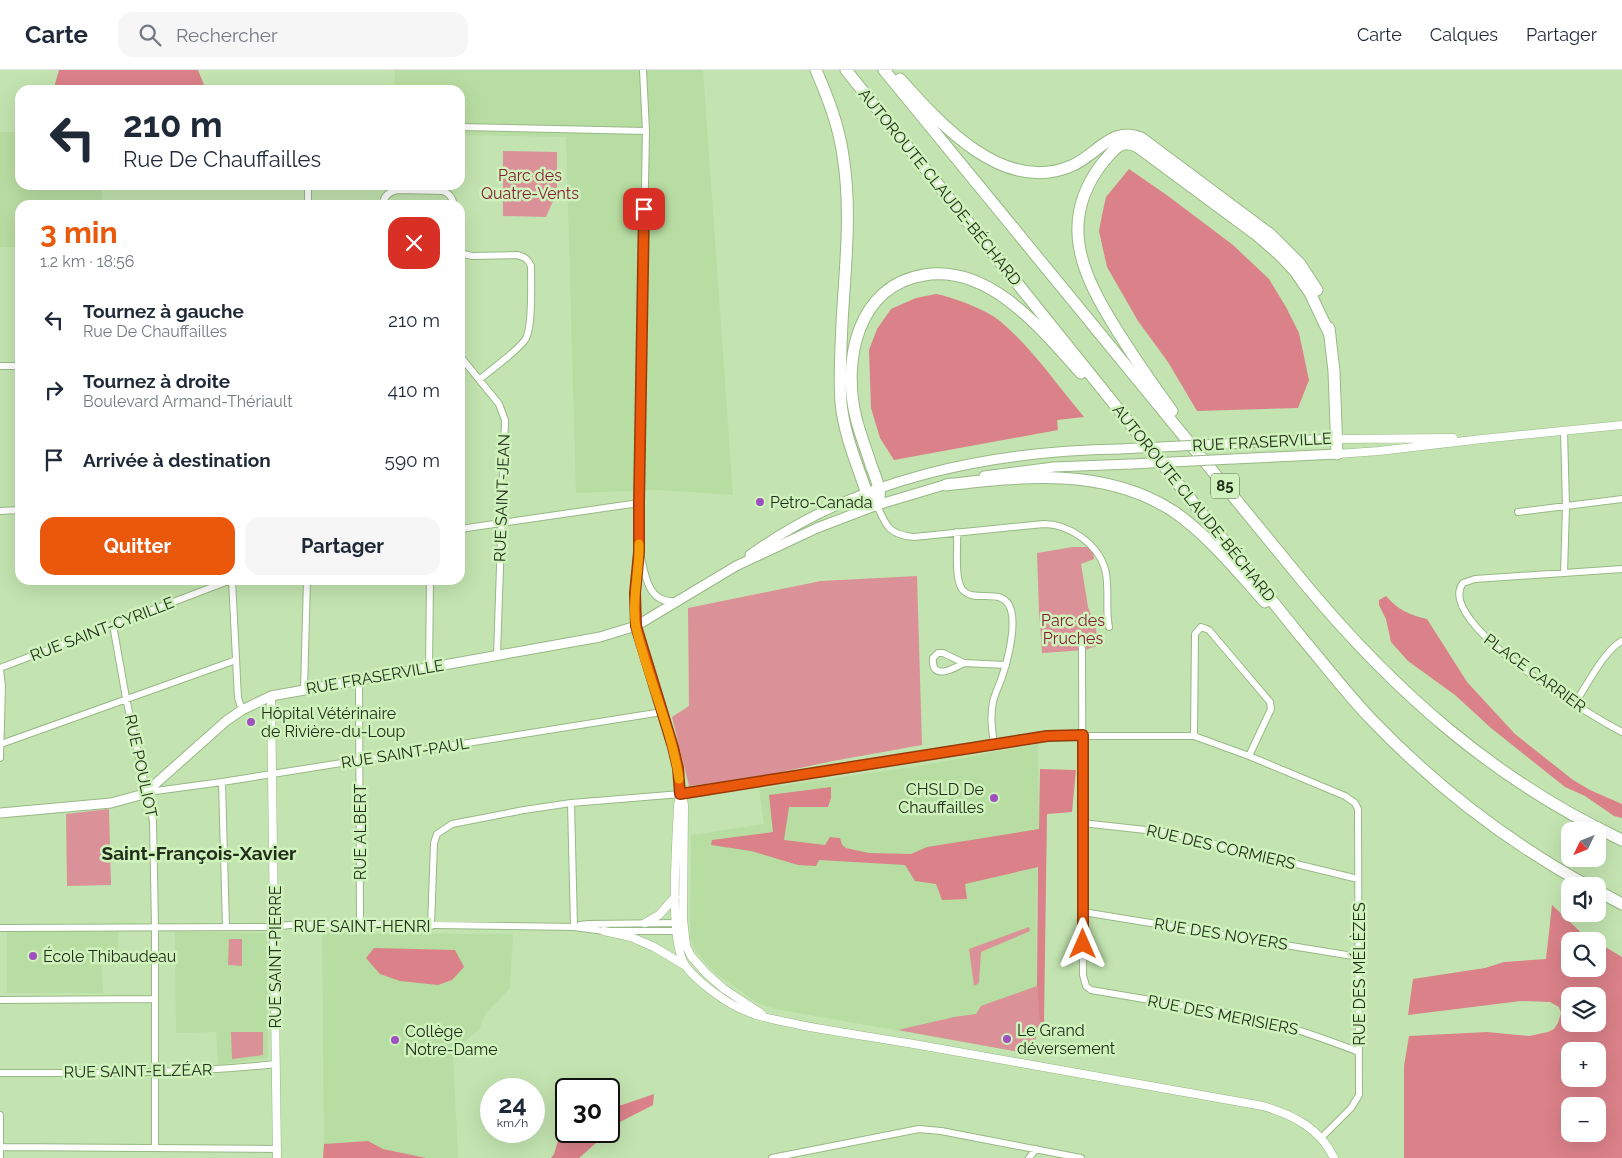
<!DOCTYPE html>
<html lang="fr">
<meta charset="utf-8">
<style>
:root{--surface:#fff;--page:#f6f6f7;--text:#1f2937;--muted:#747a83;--line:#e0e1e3;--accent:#ea580c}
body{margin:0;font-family:Raleway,sans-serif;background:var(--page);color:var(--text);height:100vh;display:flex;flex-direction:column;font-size:19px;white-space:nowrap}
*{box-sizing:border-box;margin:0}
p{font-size:16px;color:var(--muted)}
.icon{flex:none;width:28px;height:28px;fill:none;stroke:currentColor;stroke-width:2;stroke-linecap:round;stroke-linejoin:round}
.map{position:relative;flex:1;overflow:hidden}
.sheet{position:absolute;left:15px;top:130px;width:450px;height:385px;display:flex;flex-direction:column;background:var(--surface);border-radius:15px;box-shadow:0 5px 20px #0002}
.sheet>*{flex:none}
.guide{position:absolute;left:15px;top:15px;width:450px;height:105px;border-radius:15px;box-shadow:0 5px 20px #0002;background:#fff;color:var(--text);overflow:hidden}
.needle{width:32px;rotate:227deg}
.fabs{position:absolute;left:1561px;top:752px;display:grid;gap:10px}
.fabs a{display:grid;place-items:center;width:45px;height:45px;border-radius:10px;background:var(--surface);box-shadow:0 5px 20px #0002;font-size:25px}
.speed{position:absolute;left:480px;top:1008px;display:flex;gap:10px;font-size:25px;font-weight:700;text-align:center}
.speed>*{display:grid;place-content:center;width:65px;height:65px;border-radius:50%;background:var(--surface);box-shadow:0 5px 20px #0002;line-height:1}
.speed small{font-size:12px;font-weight:400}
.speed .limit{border:2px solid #111;border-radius:8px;background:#fff;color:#111}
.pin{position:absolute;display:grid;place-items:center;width:42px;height:42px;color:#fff;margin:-21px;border-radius:10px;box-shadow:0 2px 8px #0006}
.me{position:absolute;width:55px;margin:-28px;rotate:0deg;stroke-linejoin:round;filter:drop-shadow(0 0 4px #0008)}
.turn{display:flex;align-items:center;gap:18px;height:105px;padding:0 25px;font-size:22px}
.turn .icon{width:65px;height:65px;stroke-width:2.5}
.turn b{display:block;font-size:35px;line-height:42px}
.round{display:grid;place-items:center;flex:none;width:52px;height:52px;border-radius:15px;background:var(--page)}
.head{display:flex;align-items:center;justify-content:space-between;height:85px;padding:0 25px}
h1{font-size:30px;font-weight:700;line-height:38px;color:var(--accent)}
.button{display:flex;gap:10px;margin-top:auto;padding:10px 25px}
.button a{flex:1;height:58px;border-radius:15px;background:var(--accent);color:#fff;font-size:20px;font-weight:700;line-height:58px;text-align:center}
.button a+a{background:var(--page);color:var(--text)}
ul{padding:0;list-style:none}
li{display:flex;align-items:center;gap:15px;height:70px;padding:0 25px}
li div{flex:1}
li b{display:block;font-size:19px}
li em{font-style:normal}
header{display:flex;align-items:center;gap:30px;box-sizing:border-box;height:70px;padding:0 25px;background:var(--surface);border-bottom:1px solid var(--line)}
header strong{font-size:24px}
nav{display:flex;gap:28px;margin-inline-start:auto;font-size:18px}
.search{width:350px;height:45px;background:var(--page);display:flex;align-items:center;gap:12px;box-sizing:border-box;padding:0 18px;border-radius:15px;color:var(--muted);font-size:19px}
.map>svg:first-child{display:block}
.built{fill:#b8dda2}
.green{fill:#da9197}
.forest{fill:#da8189;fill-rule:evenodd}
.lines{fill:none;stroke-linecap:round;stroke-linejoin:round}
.minor-casing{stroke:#98b885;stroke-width:8}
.tertiary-casing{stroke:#98b885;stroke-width:9}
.secondary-casing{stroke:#98b885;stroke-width:11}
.motorway-casing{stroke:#98b885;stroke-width:13}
.minor{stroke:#fff;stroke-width:6}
.tertiary{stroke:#fff;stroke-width:8}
.secondary{stroke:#fff;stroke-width:9}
.motorway{stroke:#fff;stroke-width:11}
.secondary-bridge-casing{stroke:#98b885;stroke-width:11;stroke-linecap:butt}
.secondary-bridge{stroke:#fff;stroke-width:9}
.route-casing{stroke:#983908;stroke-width:12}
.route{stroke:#ea580c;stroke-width:9}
.slow{stroke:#f59e0b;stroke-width:9}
.poi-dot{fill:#9e50c1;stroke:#d0f2bd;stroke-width:2}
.labels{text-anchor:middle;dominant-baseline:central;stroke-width:5;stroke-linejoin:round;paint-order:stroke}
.shield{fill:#d0f2bd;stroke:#56694b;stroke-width:1}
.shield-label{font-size:15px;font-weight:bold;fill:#212e1a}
.park-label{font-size:16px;fill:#871d34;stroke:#d0f2bd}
.street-label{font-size:16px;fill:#212e1a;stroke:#d0f2bd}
.poi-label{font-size:16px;fill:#212e1a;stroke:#d0f2bd;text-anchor:start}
.quarter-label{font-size:19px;font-weight:bold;fill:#212e1a;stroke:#d0f2bd}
</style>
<header>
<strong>Carte</strong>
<div class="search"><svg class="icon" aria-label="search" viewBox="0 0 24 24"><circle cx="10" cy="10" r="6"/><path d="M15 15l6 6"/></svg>Rechercher</div>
<nav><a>Carte</a><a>Calques</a><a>Partager</a></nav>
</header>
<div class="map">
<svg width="1622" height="1088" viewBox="0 0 1622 1088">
<rect width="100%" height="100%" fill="#c3e4b0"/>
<path class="built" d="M395,0H703L733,425L659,420L576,423L566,67L460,65V20H394Z
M0,62H20V115H102V135H20V177H0Z
M1038,674L1039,759L1036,844L1037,916L1041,951L1031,984L775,939L759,934L715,903L697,883L690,868L691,765L764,754L759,719L914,697Z
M7,861L118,862V893H102L103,923H7Z
M175,861L267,863L268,988L218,995L216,962L176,963Z
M322,863L513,864L510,918L486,943L479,959L453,982L458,1088H426L383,1079L368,1071L324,1074Z"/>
<path class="green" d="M503,81L557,82V122L546,147L503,146Z
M1073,477H1088L1093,483L1094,489L1081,494L1088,537L1095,555L1099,575L1085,580L1042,583L1039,541L1037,483Z
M917,506L922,675L833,691L753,708L689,716L672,647L689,636L688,538L821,511Z
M109,739L111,815L67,816L66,744Z
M1029,857L1030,861L981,882L979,913L974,916L969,879Z
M229,869H242V896L228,895Z
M1037,916L1041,951L1031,984L898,960L954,947L976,944L981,936Z
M231,962H263V985L232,989Z"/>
<path class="forest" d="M59,0H198L206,20H55V14Z
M1129,99L1168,126L1233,175L1269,209L1286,237L1299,263L1309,310L1298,338L1197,341L1168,292L1138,251L1107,197L1099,161L1102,145L1106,127Z
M936,224C953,227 987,240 1000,251C1032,278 1057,315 1084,347L1057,350L1058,360L894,390L880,368L871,338L869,280L877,259L891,239L916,228Z
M1386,526C1398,540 1410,545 1427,549L1467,612L1515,664L1573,710L1590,720L1622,734V748L1614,746L1585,726L1565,717L1491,658L1455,625L1408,591L1391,572L1386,549L1379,535V530Z
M1040,699L1076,700L1072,742L1047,744L1044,952H1040L1037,915L1038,797L965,814L967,829L942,830L936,814L915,811L905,795L819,790L816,796L798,795L751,781L711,775L712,770L773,762L769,725L831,717V728L828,737H789L784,770L825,775L830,767L840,768L842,775L846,778L869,783L911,784L927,777L1039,759Z
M1552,835L1590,871H1570V899H1598V876L1607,878L1622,887V1088H1404V996L1409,966L1487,962L1529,966L1548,962L1554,959L1558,953L1561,943L1559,937L1550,932L1521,931L1408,945L1413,909L1485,898L1504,892L1546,889ZM1570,926H1598V954H1570ZM1598,981V1009H1570V981ZM1598,1036V1064H1570V1036Z
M374,878L455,880L464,897L452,910L438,915L400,911L380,904L366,888Z
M654,1024L653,1035L620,1052L579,1088H551L554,1084L566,1044V1061H609V1035H622Z
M368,1071L383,1079L426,1088H323L324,1074Z"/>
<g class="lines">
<defs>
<path id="minor" d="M460,57L646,61
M308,135V115
M383,135C383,126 389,122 397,120L443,121C450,124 452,127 454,135
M460,183L472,186L517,185C525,187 528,189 531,196C531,212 533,259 525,270C515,283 493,298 480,309
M460,286L499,334L505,350L497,585
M0,296H20
M1564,361L1566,437L1564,503
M877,435C886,457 890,465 914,467L1044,454C1069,454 1098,474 1105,499C1110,518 1105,538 1109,557
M0,441L20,440
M1518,442L1622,429
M460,459L639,433
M957,462C958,476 954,508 962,519C974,535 1004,515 1011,540C1016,558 1008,589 1002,607C999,616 995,623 993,632C990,646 992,660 994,674
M641,487C645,506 649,534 675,531
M1622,499L1475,509L1463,513C1433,552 1593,647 1622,662
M232,510L238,628L242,640
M113,555L126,628L153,751L155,857V1078
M636,556L635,523L639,482V433L646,61L643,0
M1082,578L1083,905L1086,916L1091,920L1256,948C1292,957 1325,969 1359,982
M938,583H943L964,593C955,598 931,612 933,588Z
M964,593L1006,595
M429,597L430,510
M0,598L231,510
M0,600L2,616L0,688
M359,611L360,854
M304,619L307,510
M1575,633C1586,617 1605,579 1622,571
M1194,666L1195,564L1201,557L1209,560L1270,632L1271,639L1249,686
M1,674L236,590
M222,712L226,857
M148,722L222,712L662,642
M571,733L574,857
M1082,753L1164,762L1358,809
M1083,842L1359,887
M580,855L588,854L680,853
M431,856L434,773L437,764L452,754L524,740L571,733L681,724L1047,666H1194L1249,686L1345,726L1355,733L1358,739L1359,1025L1351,1038L1322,1067
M0,858L275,857L289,855L360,854L574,857L604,861H681
M0,930L154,929
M0,1003C92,1003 184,1004 276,994
M0,1045V1088
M0,1077L277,1079
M772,1088L919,1059L941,1061L1081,1088
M1029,1088L1036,1079"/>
<path id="tertiary" d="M1336,369L1453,368
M1337,384L1379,381L1482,369L1622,355
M636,556L673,677L684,735L683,849L686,876L691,886L706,903L724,919L762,944
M271,626L277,1088
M681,724L678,735C677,769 668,869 685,895C696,911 727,934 746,941C758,947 773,949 786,952C826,961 867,966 908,973C1026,994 1145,1015 1263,1036C1293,1045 1320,1058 1334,1088
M645,853L659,845L675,827
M604,861L631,867L654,877L684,895"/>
<path id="secondary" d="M1221,374L1336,369
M1233,389L1337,384
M984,406L1054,397L1131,394
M750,485C856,408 991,381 1119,379
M0,743L111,733L144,724L226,651L242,640L271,626L600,567L636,556L736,496L817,458L877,435L951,413"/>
<path id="motorway" d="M816,0C828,28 839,56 843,86C852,141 845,198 842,253C841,279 839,306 841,333C844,364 857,394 867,424L877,435C879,430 880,425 879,420C878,412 874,403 871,395C866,379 860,364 856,348C842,291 857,216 924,205C990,194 1042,260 1081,303
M846,0L1302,568C1325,595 1347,624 1371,649C1435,716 1508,772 1588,816
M884,0L1305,514C1394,621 1494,710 1622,770
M900,9C940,54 1004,125 1071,96C1096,86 1112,55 1141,68L1270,164L1300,194L1317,220
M1329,258L1334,301L1337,384
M1172,341C1153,315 1135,289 1118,262C1082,205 1056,151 1104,91C1115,79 1121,68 1138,77L1257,165L1280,185L1295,201L1310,223L1330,265
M946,415C1022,406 1105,397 1173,441C1208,465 1237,501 1265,532
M1598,821L1622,834"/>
</defs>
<use href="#minor" class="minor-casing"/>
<use href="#tertiary" class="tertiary-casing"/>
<use href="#secondary" class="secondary-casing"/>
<use href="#motorway" class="motorway-casing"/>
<use href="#minor" class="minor"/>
<use href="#tertiary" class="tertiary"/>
<use href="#secondary" class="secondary"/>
<use href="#motorway" class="motorway"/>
<defs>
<path id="secondary-bridge" d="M1119,379L1221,374
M1131,394L1233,389"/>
</defs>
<use href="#secondary-bridge" class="secondary-bridge-casing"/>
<use href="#secondary-bridge" class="secondary-bridge"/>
</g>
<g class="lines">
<defs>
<path id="route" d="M644,139L639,433V482L635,523L636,556L673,677L678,698L680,724L1047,666L1083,665V874"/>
</defs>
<use href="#route" class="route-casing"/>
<use href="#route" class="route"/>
<path class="slow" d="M639,474C640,499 631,534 636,558C648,609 671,657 679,709"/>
</g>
<g class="poi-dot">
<circle cx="760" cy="432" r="5"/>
<circle cx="251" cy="652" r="5"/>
<circle cx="994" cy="728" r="5"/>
<circle cx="33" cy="886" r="5"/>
<circle cx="1007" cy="969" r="5"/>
<circle cx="395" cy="970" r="5"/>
</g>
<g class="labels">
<rect class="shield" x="1211" y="403.5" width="28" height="25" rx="4"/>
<g class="shield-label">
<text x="1225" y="416">85</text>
</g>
<g class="park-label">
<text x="530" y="105">Parc des<tspan x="530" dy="18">Quatre-Vents</tspan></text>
<text x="1073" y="550">Parc des<tspan x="1073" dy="18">Pruches</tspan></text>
</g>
<g class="street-label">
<text transform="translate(940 117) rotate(51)">AUTOROUTE CLAUDE-BÉCHARD</text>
<text transform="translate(1262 372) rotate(-3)">RUE FRASERVILLE</text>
<text transform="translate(502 428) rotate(-88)">RUE SAINT-JEAN</text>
<text transform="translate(1194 433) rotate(51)">AUTOROUTE CLAUDE-BÉCHARD</text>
<text transform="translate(102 559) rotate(-21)">RUE SAINT-CYRILLE</text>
<text transform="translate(1535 603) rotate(36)">PLACE CARRIER</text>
<text transform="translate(375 607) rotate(-10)">RUE FRASERVILLE</text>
<text transform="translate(405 683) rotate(-9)">RUE SAINT-PAUL</text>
<text transform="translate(141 696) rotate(78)">RUE POULIOT</text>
<text transform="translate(360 762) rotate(-90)">RUE ALBERT</text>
<text transform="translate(1221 777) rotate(13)">RUE DES CORMIERS</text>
<text x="362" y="856">RUE SAINT-HENRI</text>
<text transform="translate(1221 864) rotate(9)">RUE DES NOYERS</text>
<text transform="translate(275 887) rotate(-90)">RUE SAINT-PIERRE</text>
<text transform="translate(1359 904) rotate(-90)">RUE DES MÉLÈZES</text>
<text transform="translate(1223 945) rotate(11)">RUE DES MERISIERS</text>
<text transform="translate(138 1001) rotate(-1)">RUE SAINT-ELZÉAR</text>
</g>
<g class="poi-label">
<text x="770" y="432">Petro-Canada</text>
<text x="261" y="643">Hôpital Vétérinaire<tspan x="261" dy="18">de Rivière-du-Loup</tspan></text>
<text x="984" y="719" text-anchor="end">CHSLD De<tspan x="984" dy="18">Chauffailles</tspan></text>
<text x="43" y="886">École Thibaudeau</text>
<text x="1017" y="960">Le Grand<tspan x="1017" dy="18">déversement</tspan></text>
<text x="405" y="961">Collège<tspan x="405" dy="18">Notre-Dame</tspan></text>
</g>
<g class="quarter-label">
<text x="199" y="783">Saint-François-Xavier</text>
</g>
</g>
</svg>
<div class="fabs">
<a><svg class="needle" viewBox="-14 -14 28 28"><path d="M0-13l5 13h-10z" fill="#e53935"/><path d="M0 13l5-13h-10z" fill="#747a83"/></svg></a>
<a><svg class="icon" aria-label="sound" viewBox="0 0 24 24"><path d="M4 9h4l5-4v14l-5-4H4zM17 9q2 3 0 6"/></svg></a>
<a><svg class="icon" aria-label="search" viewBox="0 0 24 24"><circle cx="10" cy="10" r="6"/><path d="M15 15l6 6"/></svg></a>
<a><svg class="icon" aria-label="layers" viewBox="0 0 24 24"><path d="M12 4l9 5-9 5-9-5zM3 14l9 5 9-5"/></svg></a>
<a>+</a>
<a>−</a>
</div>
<div class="speed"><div>24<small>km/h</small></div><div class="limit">30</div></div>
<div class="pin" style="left:644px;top:139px;background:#d93025"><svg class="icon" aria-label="arrive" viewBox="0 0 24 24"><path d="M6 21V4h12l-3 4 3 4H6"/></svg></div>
<svg class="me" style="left:1083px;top:874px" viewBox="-20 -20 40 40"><path d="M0-17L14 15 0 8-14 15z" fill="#ea580c" stroke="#fff" stroke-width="4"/></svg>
<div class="guide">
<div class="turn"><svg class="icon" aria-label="left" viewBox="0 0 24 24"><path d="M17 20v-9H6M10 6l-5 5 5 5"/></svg><div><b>210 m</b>Rue De Chauffailles</div></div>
</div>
<section class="sheet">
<div class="head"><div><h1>3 min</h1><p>1.2 km · 18:56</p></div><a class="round" style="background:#d93025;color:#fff"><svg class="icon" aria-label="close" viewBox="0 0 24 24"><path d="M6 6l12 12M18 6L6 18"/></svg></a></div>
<ul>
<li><svg class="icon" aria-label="left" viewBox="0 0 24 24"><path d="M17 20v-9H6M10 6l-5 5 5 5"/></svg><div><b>Tournez à gauche</b><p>Rue De Chauffailles</p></div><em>210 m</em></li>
<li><svg class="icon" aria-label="right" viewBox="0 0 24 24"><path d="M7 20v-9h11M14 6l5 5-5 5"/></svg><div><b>Tournez à droite</b><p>Boulevard Armand-Thériault</p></div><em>410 m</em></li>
<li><svg class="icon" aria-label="arrive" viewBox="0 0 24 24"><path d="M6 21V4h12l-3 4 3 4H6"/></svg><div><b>Arrivée à destination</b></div><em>590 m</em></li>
</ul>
<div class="button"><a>Quitter</a><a>Partager</a></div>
</section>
</div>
